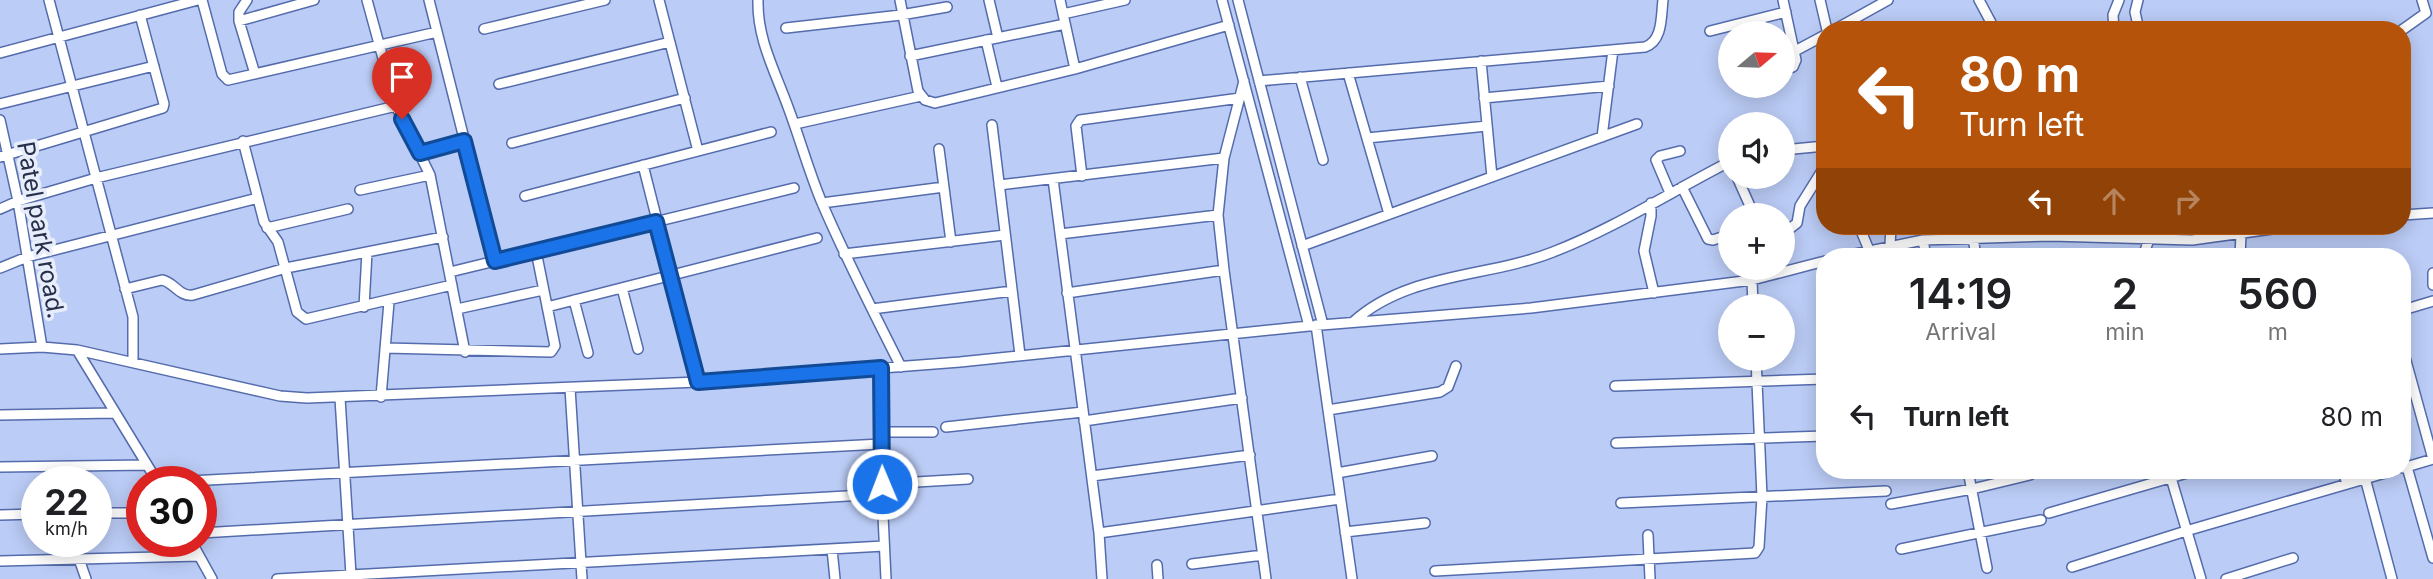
<!DOCTYPE html>
<meta charset="utf-8">
<style>
:root{--surface:#fff;--page:#f6f6f6;--text:#202124;--muted:#757577}
body{margin:0;font-family:Inter,sans-serif;background:var(--page);color:var(--text);height:100vh;display:flex;flex-direction:column;font-size:26px;white-space:nowrap}
*{box-sizing:border-box;margin:0}
p{font-size:23px;color:var(--muted)}
.icon{flex:none;width:38px;height:38px;fill:none;stroke:currentColor;stroke-width:2;stroke-linecap:round;stroke-linejoin:round}
.map{position:relative;flex:1;overflow:hidden}
.panel{position:absolute;left:1816px;top:248px;width:595px;height:231px;display:flex;flex-direction:column;background:var(--surface);border-radius:28px;box-shadow:0 4px 18px #0003}
.panel>*{flex:none}
.banner{position:absolute;left:1816px;top:21px;width:595px;height:214px;border-radius:28px;box-shadow:0 4px 18px #0003;background:#b45309;color:#fff;overflow:hidden}
.needle{width:46px;rotate:71deg}
.buttons{position:absolute;left:1718px;top:21px;display:grid;gap:14px}
.buttons a{display:grid;place-items:center;width:77px;height:77px;border-radius:50%;background:var(--surface);box-shadow:0 4px 18px #0003;font-size:35px}
.speed{position:absolute;left:21px;top:466px;display:flex;gap:14px;font-size:35px;font-weight:700;text-align:center}
.speed>*{display:grid;place-content:center;width:91px;height:91px;border-radius:50%;background:var(--surface);box-shadow:0 4px 18px #0003;line-height:1}
.speed small{font-size:18px;font-weight:400}
.speed .limit{border:10px solid #d22;background:#fff;color:#111}
.pin{position:absolute;display:grid;place-items:center;width:60px;height:60px;color:#fff;margin:-72px -30px;border-radius:50% 50% 50% 0;rotate:-45deg;box-shadow:0 0 7px #0007}
.pin .icon{rotate:45deg}
.me{position:absolute;width:77px;margin:-38px;rotate:359deg;stroke-linejoin:round;filter:drop-shadow(0 0 5px #0008)}
.turn{display:flex;align-items:center;gap:24px;height:147px;padding:0 28px;font-size:32px}
.turn .icon{width:91px;height:91px;stroke-width:2.5}
.turn b{display:block;font-size:49px;line-height:60px}
.lanes{display:flex;align-items:center;height:66px;padding:0 28px;background:#0003;justify-content:center;gap:35px;direction:ltr}
.lanes .off{opacity:.35}
.eta{display:flex;justify-content:space-evenly;align-items:center;height:119px;text-align:center}
.eta b{font-size:42px;font-weight:600;line-height:49px}
ul{padding:0;list-style:none}
li{display:flex;align-items:center;gap:21px;height:98px;padding:0 28px}
li div{flex:1}
li b{display:block;font-size:26px}
li em{font-style:normal}
.map>svg:first-child{display:block}
.lines{fill:none;stroke-linecap:round;stroke-linejoin:round}
.minor-casing{stroke:#556cac;stroke-width:12}
.minor{stroke:#fff;stroke-width:9}
.route-casing{stroke:#114b97;stroke-width:18}
.route{stroke:#1a73e8;stroke-width:12}
.labels{text-anchor:middle;dominant-baseline:central;stroke-width:7;stroke-linejoin:round;paint-order:stroke}
.street-label{font-size:24px;fill:#26304b;stroke:#e7edfb}
</style>
<div class="map">
<svg width="2433" height="579" viewBox="0 0 2433 579">
<rect width="100%" height="100%" fill="#bbccf6"/>
<g class="lines">
<defs>
<path id="minor" d="M49,0L133,317V362
M202,0L222,74L228,80L437,32
M247,0L239,12V21L255,74
M367,0L396,106L430,175L465,352
M429,0L495,261
M659,0L698,151
M758,0C757,39 775,71 788,107C800,139 809,172 822,203C846,259 874,313 901,367
M900,0L918,91L925,100L935,103L1075,69L1229,25
M989,0L998,38
M1060,0L1075,69
M1222,0L1309,326
M1238,0L1323,325
M1820,0L1827,30
M1979,0L1995,30
M2138,0L2135,12L2139,30
M1063,14L1125,0
M239,21L314,0
M786,28L901,15L947,7
M484,29L605,0
M1834,30L1888,0
M2114,30L2113,15L2119,0
M2402,30L2426,13L2422,0
M1710,31L1786,12
M986,40L997,87
M1795,51L1825,35
M0,53L198,0
M910,56L1065,24
M1481,61L1492,177
M1783,70L1793,67L1796,60L1783,0
M1348,73L1389,214
M1300,77L1323,160
M1244,81L1224,158L1218,215L1224,270L1266,579
M1259,81L1645,47C1663,41 1661,16 1663,0
M499,84L670,42
M1484,98L1609,86
M0,104L154,66
M0,120L18,201L42,347
M795,124L921,96
M992,125L1020,355
M1602,137L1613,50
M1367,138L1487,126
M243,141L264,222L278,242L297,312L306,319L452,285
M512,143L685,98
M939,149L951,242
M1783,150L1825,146
M420,153L464,141
M0,157L163,108L164,104L140,15
M643,165L698,382
M1082,176L1076,126L1080,120L1240,98
M1737,177L1754,215
M1053,179L1099,533L1102,579
M999,185L1224,158
M1682,187L1708,239L1713,240L1731,234
M360,190L430,175
M1670,193L1656,160L1660,156L1680,151
M525,196L771,132
M822,203L944,187
M1651,203V216L1644,251L1654,293
M0,209L18,201L96,178L396,106
M2403,215L2433,213
M1859,226L1869,250
M267,228L348,209
M1060,234L1218,215
M1783,234L1797,223L1800,206L1825,166
M1973,237L1976,257
M1923,240L1926,257
M1302,246L1637,124
M1890,246L1891,226
M844,254L1005,235
M1841,257L1923,240L2051,236L2192,240L2294,226
M2143,257L2149,239
M2240,257L2241,234
M0,268L27,257L258,198
M450,272L794,188
M2433,273V285
M1752,280L1753,306
M622,288L638,349
M125,289L162,280C174,282 179,297 193,295L286,268L443,237
M1067,293L1224,270
M574,300L588,353
M364,307L367,252
M547,307L817,238
M457,309L543,290
M872,309L1012,291
M2403,310L2433,301
M1353,322C1408,272 1487,278 1553,252C1615,228 1672,191 1731,161
M1316,325L1352,579
M385,348L551,352L555,346L536,251
M0,349L42,347L77,350L280,396L307,398L698,382L960,362L1309,326L1531,308L1752,280L1825,261
M77,350L157,481
M2403,350L2433,459
M881,368L882,494L886,579
M1615,386L1825,379
M570,388L582,579
M381,397L389,302
M340,398L351,575
M1328,410L1440,392L1448,387L1456,366
M0,415L114,413
M1084,421L1242,398
M946,427L1083,412
M881,432H933
M1616,443L1825,436
M0,467L147,465
M2407,467L2433,558
M2403,468L2433,459
M1968,471L1987,568
M2169,471L2201,579
M2343,471L2347,484
M1337,473L1432,456
M1092,476L1250,455
M2365,478L2392,579
M189,481L881,444
M882,484L968,479
M1621,503L1886,491
M1891,504L1972,489L2030,475
M96,513H142
M2049,513L2194,471
M0,515L37,514
M1345,532L1425,523
M201,533L882,494
M1099,533L1340,499
M1648,535L1650,579
M191,541L212,579
M832,549L835,579
M1901,549L2041,520
M79,559L86,579
M0,561L199,556
M1192,564L1263,555
M1157,565L1158,579
M2072,567L2186,531L2392,471
M1435,571L1755,553L1759,547L1762,497L1756,359
M277,579L884,546
M2226,579L2293,558"/>
</defs>
<use href="#minor" class="minor-casing"/>
<use href="#minor" class="minor"/>
</g>
<g class="lines">
<defs>
<path id="route" d="M402,119L420,153L464,141L495,261L656,222L698,382L881,368L882,484"/>
</defs>
<use href="#route" class="route-casing"/>
<use href="#route" class="route"/>
</g>
<g class="labels">
<g class="street-label">
<text transform="translate(41 230) rotate(80)">Patel park road.</text>
</g>
</g>
</svg>
<div class="buttons">
<a><svg class="needle" viewBox="-14 -14 28 28"><path d="M0-13l5 13h-10z" fill="#e53935"/><path d="M0 13l5-13h-10z" fill="#757577"/></svg></a>
<a><svg class="icon" aria-label="sound" viewBox="0 0 24 24"><path d="M4 9h4l5-4v14l-5-4H4zM17 9q2 3 0 6"/></svg></a>
<a>+</a>
<a>−</a>
</div>
<div class="speed"><div>22<small>km/h</small></div><div class="limit">30</div></div>
<div class="pin" style="left:402px;top:119px;background:#d93025"><svg class="icon" aria-label="arrive" viewBox="0 0 24 24"><path d="M6 21V4h12l-3 4 3 4H6"/></svg></div>
<svg class="me" style="left:882px;top:484px" viewBox="-20 -20 40 40"><circle r="17" fill="#1a73e8" stroke="#fff" stroke-width="3"/><path d="M0-11L8 9 0 5-8 9z" fill="#fff"/></svg>
<div class="banner">
<div class="turn"><svg class="icon" aria-label="left" viewBox="0 0 24 24"><path d="M17 20v-9H6M10 6l-5 5 5 5"/></svg><div><b>80 m</b>Turn left</div></div>
<div class="lanes"><svg class="icon" aria-label="left" viewBox="0 0 24 24"><path d="M17 20v-9H6M10 6l-5 5 5 5"/></svg><svg class="icon off" aria-label="ahead" viewBox="0 0 24 24"><path d="M12 20V5M6 11l6-6 6 6"/></svg><svg class="icon off" aria-label="right" viewBox="0 0 24 24"><path d="M7 20v-9h11M14 6l5 5-5 5"/></svg></div>
</div>
<section class="panel">
<div class="eta">
<div><b>14:19</b><p>Arrival</p></div>
<div><b>2</b><p>min</p></div>
<div><b>560</b><p>m</p></div>
</div>
<ul>
<li><svg class="icon" aria-label="left" viewBox="0 0 24 24"><path d="M17 20v-9H6M10 6l-5 5 5 5"/></svg><div><b>Turn left</b></div><em>80 m</em></li>
</ul>
</section>
</div>
